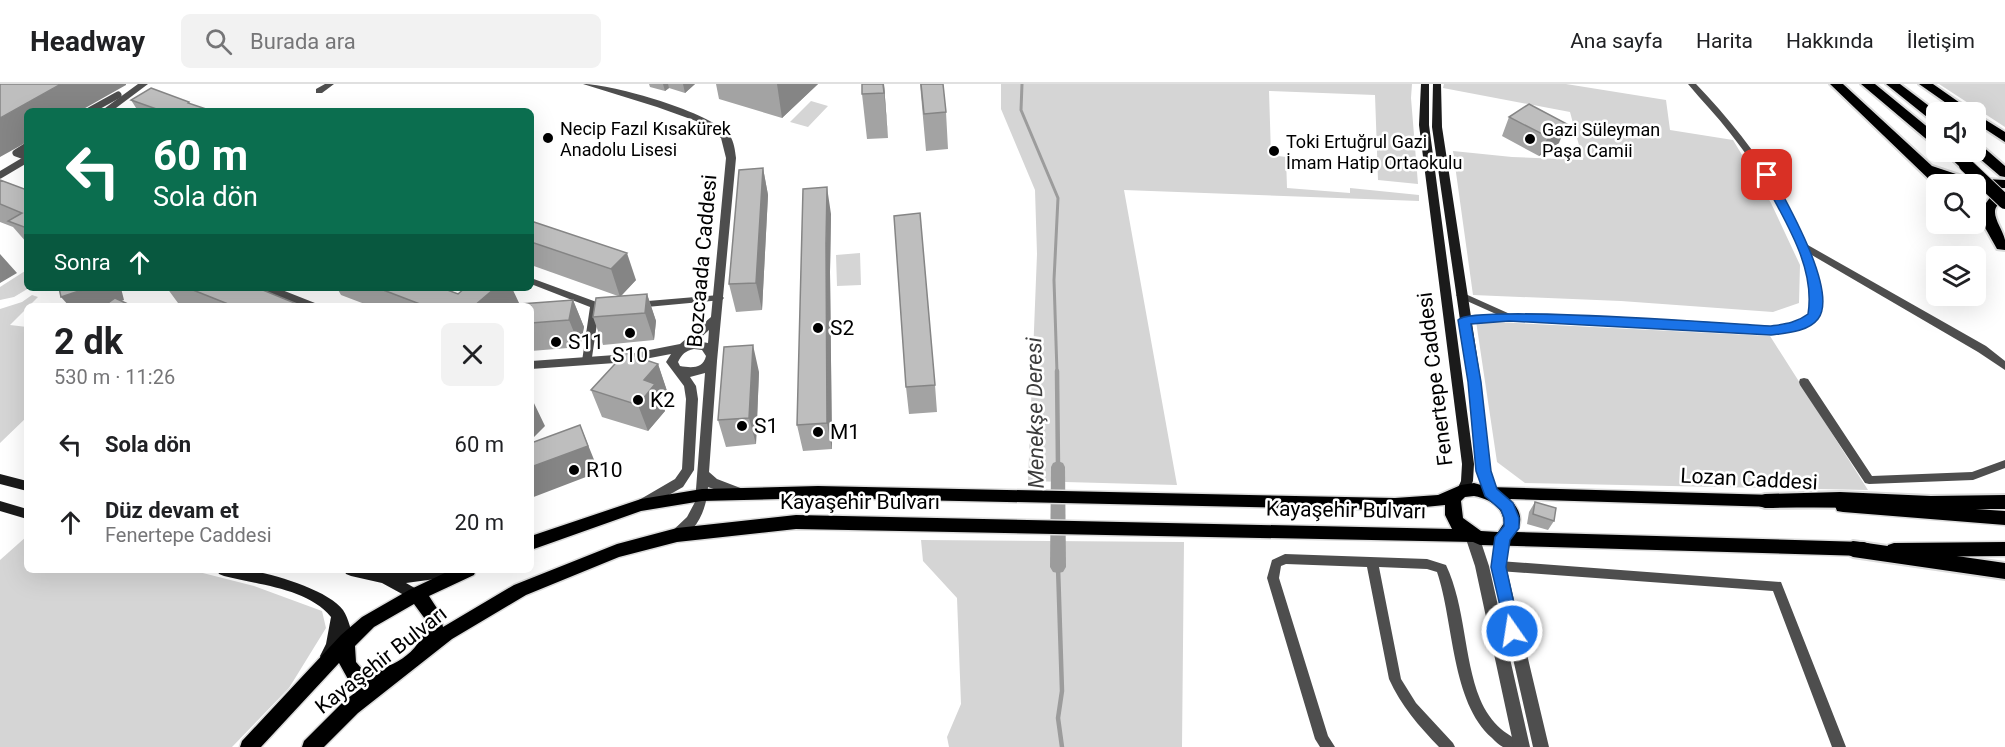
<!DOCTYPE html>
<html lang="tr">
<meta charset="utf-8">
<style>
:root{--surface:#fff;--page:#f2f2f2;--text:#202124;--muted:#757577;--line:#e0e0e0}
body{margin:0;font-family:Roboto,sans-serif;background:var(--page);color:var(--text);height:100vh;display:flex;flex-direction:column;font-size:22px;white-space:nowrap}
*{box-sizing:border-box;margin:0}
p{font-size:20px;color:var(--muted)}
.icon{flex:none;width:33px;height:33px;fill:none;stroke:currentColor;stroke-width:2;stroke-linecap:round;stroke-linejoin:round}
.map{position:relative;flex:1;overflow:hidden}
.drawer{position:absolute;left:24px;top:219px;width:510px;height:270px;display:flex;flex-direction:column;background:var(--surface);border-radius:9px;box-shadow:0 6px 24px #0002}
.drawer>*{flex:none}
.hud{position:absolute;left:24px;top:24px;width:510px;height:183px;border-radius:9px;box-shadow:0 6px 24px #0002;background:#0b6e4f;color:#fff;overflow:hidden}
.fabs{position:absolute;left:1926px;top:18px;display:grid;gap:12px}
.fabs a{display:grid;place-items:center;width:60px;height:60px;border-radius:9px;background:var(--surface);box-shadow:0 6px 24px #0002;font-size:30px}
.pin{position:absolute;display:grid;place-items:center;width:51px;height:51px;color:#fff;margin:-26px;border-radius:12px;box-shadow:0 3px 9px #0006}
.me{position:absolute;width:66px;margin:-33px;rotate:347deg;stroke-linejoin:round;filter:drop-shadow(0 0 4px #0008)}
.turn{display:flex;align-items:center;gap:21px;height:126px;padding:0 30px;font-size:27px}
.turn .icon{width:78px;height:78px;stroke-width:2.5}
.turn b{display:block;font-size:42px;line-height:51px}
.then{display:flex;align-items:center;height:57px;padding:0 30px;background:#0003;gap:12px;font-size:22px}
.round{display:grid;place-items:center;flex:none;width:63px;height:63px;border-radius:9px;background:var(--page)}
.overview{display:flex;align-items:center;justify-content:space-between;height:102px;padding:0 30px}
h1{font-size:36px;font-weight:700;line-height:45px}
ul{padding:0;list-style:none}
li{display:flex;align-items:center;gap:18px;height:78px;padding:0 30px}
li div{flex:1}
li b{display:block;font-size:22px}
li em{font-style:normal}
header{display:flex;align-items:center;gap:36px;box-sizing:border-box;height:84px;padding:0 30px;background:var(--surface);border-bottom:2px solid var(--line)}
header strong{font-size:28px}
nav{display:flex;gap:33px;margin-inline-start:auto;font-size:21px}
.search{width:420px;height:54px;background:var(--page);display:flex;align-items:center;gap:15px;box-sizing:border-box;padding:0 21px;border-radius:9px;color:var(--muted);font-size:22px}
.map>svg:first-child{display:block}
.green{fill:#d5d5d5}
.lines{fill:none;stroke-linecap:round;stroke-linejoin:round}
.stream-far1{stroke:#9c9c9c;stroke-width:3}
.stream{stroke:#9c9c9c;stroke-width:4.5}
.canal{fill:#9c9c9c;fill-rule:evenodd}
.primary-casing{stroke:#dbdbdb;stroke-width:3}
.trunk-casing{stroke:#dbdbdb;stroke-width:4}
.pedestrian{stroke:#4e4e4e;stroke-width:7}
.minor{fill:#4e4e4e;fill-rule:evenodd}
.tertiary{fill:#4e4e4e;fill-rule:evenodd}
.secondary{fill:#1b1b1b;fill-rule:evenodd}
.primary{fill:#000;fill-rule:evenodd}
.trunk{fill:#000;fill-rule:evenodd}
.trunk-bridge-casing{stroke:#dbdbdb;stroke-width:16;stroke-linecap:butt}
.trunk-bridge{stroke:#000;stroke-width:14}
.wall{fill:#a3a3a3}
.shaded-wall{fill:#858585}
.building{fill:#bebebe;stroke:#858585;stroke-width:1.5}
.route{fill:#1a73e8;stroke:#114b97;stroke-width:1.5}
.poi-dot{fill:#000;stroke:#fff;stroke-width:2}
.labels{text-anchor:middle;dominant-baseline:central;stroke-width:5;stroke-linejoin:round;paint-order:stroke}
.far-poi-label{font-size:18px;fill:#000;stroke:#fff;text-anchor:start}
.street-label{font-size:21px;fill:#000;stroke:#fff}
.poi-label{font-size:21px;fill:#000;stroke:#fff;text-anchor:start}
.water-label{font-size:22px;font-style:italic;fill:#3d3d3d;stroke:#fff}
</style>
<header>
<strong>Headway</strong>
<div class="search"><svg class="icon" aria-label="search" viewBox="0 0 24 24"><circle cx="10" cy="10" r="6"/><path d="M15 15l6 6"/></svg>Burada ara</div>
<nav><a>Ana sayfa</a><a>Harita</a><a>Hakkında</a><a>İletişim</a></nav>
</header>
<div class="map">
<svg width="2005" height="663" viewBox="0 0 2005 663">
<rect width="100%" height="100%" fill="#fff"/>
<path class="green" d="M1001,0H1412L1411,14L1418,100L1378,96L1375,11L1269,7L1271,71L1286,73L1287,104L1350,109V104L1419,111V117L1124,106L1177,401L1028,397L1037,170L1035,106L1001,25Z
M1444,0H1566L1666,16L1670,46L1733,56L1771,119L1800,181L1799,219L1773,228L1621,217L1473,211L1453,67L1512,73L1583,76L1570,28L1443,4Z
M1939,0H2005V43Z
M811,17L828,22L808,43L790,38Z
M860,169L861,201L837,202L836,171Z
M25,187L27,204H29L14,213L0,216V203Z
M32,211L38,213L10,241L27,243V333L0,359V225L22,218Z
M1476,237L1770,252L1868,406L1525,399L1497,378Z
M27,452V486H191L254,502L322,527L326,544L289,604L232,663H0V476Z
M921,456L1184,458L1182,663H949L947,653L961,620L957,514L923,477Z"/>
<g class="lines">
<path class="stream-far1" d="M1022,0L1021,26L1058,114L1054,196L1057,289"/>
<path class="stream" d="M1057,287L1058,383
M1058,483L1062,607L1058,634L1062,663"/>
<path class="canal" d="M1058,377L1063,379L1065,383L1066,483L1063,488L1058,489L1053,488L1050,483L1051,383L1053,379Z"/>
<defs>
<path id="primary" d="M1474,399L1488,403L1775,411L1781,412L1783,417L1781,422L1775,423L1510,415C1520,426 1524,436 1516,448L1864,458L1870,460L1872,465L1870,470L1864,472L1480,461L1473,458L796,445L677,458L619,473L526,511L452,555L358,629L324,663H302L304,657L344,617L364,602L349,597L339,579L261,663H240L242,657L341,551L362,533L409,506L451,486H476L474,491L429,512L440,529L443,543L514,501L617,460L677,444L796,431L1452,445L1445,431V421L1395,426L818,414L702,417L641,427L531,466V452L641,415L702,405L818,402L1395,414L1438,411L1461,401ZM1474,412C1489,415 1503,422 1504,439L1498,448L1481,447L1463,434L1461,417L1465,413ZM414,520L425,535C427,565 389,590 362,585L356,578L355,562L374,543Z
M1843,416L2005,427V441L1843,428L1837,427L1835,422L1837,417Z
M2005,458V472L1894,473L1888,471L1886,466L1888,461L1894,459Z"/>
<path id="trunk" d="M1830,0H1843L1932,82L1968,94L2005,96V104H1977L1976,100H1957L1947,97L1948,100L1936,102Z
M1861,0H1875L1936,50V60L1931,59Z
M1886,0H1900L1937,28L1936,38L1932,37Z
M1919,0H1933L1973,28H1959Z
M1976,30L2005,48V58L1976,39Z
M1976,60L1981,61L2005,82V93L2000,92L1972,68H1976Z
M1944,68H1957L1973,81L1966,85L1961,84Z
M2005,108V117C1984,124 2002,142 2005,156C2005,159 2005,162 2005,166L1997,165L1983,140L1981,126L1991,112Z
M1840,408L1931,412L2005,411V425C1925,426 1845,422 1765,424L1759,422L1756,417L1759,412L1765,410Z
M1853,457L2005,479V495L1853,473L1847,470L1844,465L1847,460Z"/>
</defs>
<use href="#primary" class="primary-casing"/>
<use href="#trunk" class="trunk-casing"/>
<path class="pedestrian" d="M89,27L118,11
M27,62L16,69L27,73
M0,91L27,75"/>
<path class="minor" d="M325,0H334L322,9H316V5Z
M1688,0H1696C1741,47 1781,100 1806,160L1986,262L2005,277V286L1978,268L1810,170L1819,203V232C1807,245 1788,248 1771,250L1509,236L1461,238L1459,236L1464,233L1496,230L1458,213L1456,211L1461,208L1510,230L1771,244L1792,240L1809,231C1809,222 1810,212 1809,203C1802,149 1763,91 1730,49C1717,32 1702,17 1688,0Z
M531,194L602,220L611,221L613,223L611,225L599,226L591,280H583L582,277L590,223L531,200Z
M719,211L722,212L724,214L722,216L636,224L631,221L636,218Z
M1804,294L1808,295L1872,392L1972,388L2005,376V384L1973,396L1869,400L1865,399L1800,301L1799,298L1800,295Z
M1285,470L1427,475L1446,481C1466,524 1463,572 1480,615C1485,627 1492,637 1501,645C1508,651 1518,655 1522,663C1516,663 1508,663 1503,663C1499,661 1495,657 1492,654C1451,618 1454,538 1437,488L1427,485L1379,483L1401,595L1416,619L1453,659L1455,663H1439C1419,642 1401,622 1389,595L1367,483L1286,480L1281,482L1279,494L1328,652L1335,663H1320L1315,655L1267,494L1272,476Z
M1499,477L1781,498L1846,663H1832L1773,507L1499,487L1495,485L1493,482L1495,479Z"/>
<path class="tertiary" d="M138,0H148L112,27H101Z
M583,0C612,0 712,28 730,52C734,58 735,66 736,74L717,277L709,388L717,395L743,405L745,409L743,413L739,414L708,403C707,424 697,450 674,457L669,456L667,452L687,433L695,418L705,289L690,293L696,302L698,315L694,386L683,403L644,425L639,424L638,420L639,416L675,395L682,385L686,315L684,302L666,278L671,270L629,278L531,285V277L629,270L680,260L711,233L726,74L721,54L696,37L657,23ZM709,246L708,259L697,257ZM694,265L702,266L706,272C703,285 691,284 680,282L678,278C682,270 685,267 694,265Z
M262,204H277L315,219L316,222H301L263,207Z
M1472,447L1477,448L1479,452L1489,482L1530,663H1514L1475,482L1465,452L1467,448Z
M1503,448L1508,449L1510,453L1506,482L1549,663H1533L1492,482L1496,453L1498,449Z"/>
<path class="secondary" d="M1421,0H1429V41L1474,380L1473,397L1467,410H1459L1457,406L1461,397L1462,380L1419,41Z
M1433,0H1441L1442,43L1481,298L1489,387L1497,408L1495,412H1487L1477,387L1469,298L1432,43Z
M0,390L27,397V407L0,400Z
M0,417L27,425V435L0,427Z
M217,486C227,486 236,485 245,486C269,488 329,506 343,526C349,535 351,547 354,557L352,561L347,563L342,561L340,558L332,577L327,578L322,577L320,572L326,560L331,533C307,504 258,501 224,492L219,490Z
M344,486H375L385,488L464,486L462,490L457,492L406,499L420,507L422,511L420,515L415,517L382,499L351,492L346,490Z"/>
<use href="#primary" class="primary"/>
<use href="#trunk" class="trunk"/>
<defs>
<path id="trunk-bridge" d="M1966,81L2005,118"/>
</defs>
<use href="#trunk-bridge" class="trunk-bridge-casing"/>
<use href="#trunk-bridge" class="trunk-bridge"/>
</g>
<path class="wall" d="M649,0H695L685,9L669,4L665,7L650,3Z
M716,0H818L782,34L719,15Z
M884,0L888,54L867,55L862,10Z
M920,0H943L946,28L948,65L926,67Z
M131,16L191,20L212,27H138Z
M1509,33L1559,59L1539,72L1502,52Z
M763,84L768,111L762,226L736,228L729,200Z
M0,96L27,106V159L13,143L0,138Z
M831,130L830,188L832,365L803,367L797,341Z
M531,137L636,196L621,212L647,210L656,237L654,256L603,261L593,233L618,212L531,181Z
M167,204H258L302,222H186L178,219Z
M337,204H442L458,210L518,222H370L341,211Z
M573,216L584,243L580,263L531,267V222Z
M658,280L667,307L660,315L665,327L648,347L602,333L591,306Z
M759,288L756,360L726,363L718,336Z
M935,301L937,328L909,330L906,303Z
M1535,418L1554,437L1548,446L1527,440L1529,428Z"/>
<path class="shaded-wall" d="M61,0H126V1L80,27H27V58L0,73V34Z
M663,0H668L669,4L665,7Z
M683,0H695L685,9Z
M777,0H818L782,34Z
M883,0H884L888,54L884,9Z
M1567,40L1559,59L1539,72L1548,53Z
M763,84L768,111L762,226L756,199Z
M827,103L831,130L830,188L832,365L827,339L826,160Z
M627,169L636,196L620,213L611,185Z
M0,170L17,189L0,199Z
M88,204H121L124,216L107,222H69L61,213Z
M495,204H512L520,221L518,222H474Z
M647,210L656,237L654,256L645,229Z
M573,216L584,243L580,263L569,236Z
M753,261L759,288L756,360L749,334Z
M658,280L667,307L660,315L665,327L648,347L638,321L644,296Z
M532,315L545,342L531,356V316Z
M580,341L599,388L531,414V383Z"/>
<path class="building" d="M0,0H61L0,34Z
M862,0H883L884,9L862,10Z
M921,0H943L946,28L924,30Z
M151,4L189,18L188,19L212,27H162L131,16Z
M1529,20L1567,40L1548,53L1509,33Z
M763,84L756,199L729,200L739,86Z
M0,96L27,106V141L24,143L8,137L22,129L0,120Z
M827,103L826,160L827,339L797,341L803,105Z
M920,129L935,301L906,303L894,132Z
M531,137L627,169L611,185L531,158Z
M59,204H88L61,213Z
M188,204H258L302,222H233Z
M378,204H442L458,210L465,204H495L474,222H425Z
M647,210L645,229L593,233L596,214Z
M115,214L132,222H104Z
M573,216L569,236L531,239V222H520V220Z
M753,261L749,334L718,336L724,263Z
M625,269L658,280L644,296L655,300L638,321L591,306Z
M580,341L588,362L531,383V359Z
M1535,418L1556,424L1554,437L1533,430Z"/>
<path class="route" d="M1767,88L1772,91C1786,117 1839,208 1818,235C1808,248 1786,249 1771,251L1509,237L1471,240L1481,298L1491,387L1497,405L1513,419L1519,434V444L1510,456L1506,483L1520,547L1518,552L1512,554L1507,552L1491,483L1495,453L1504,442V434L1501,426L1485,412L1476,387L1468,298L1458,236C1471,220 1733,240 1771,242C1785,240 1796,239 1808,230C1816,181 1782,133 1761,91Z"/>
<g class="poi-dot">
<circle cx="548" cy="54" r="6"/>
<circle cx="1530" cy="55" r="6"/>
<circle cx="1274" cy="67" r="6"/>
<circle cx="818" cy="244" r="6"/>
<circle cx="630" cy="249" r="6"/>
<circle cx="556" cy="258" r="6"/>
<circle cx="638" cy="316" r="6"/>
<circle cx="742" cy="342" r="6"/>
<circle cx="818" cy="348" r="6"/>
<circle cx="574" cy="386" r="6"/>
</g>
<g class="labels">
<g class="far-poi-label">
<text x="560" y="44">Necip Fazıl Kısakürek<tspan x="560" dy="21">Anadolu Lisesi</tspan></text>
<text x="1542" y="45">Gazi Süleyman<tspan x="1542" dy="21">Paşa Camii</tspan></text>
<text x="1286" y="57">Toki Ertuğrul Gazi<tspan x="1286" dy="21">İmam Hatip Ortaokulu</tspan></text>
</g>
<g class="street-label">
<text transform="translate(702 177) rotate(-85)">Bozcaada Caddesi</text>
<text transform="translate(1435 295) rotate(-97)">Fenertepe Caddesi</text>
<text transform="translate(1749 395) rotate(3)">Lozan Caddesi</text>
<text x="860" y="418">Kayaşehir Bulvarı</text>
<text transform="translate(1346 426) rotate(1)">Kayaşehir Bulvarı</text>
<text transform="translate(381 576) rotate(-38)">Kayaşehir Bulvarı</text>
</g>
<g class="poi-label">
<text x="830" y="244">S2</text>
<text x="568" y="258">S11</text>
<text x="630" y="271" text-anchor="middle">S10</text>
<text x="650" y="316">K2</text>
<text x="754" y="342">S1</text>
<text x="830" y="348">M1</text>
<text x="586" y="386">R10</text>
</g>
<g class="water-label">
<text transform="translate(1035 329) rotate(-91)">Menekşe Deresi</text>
</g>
</g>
</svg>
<div class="fabs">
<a><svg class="icon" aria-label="sound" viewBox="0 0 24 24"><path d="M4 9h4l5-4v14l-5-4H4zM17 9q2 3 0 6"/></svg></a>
<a><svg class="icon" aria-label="search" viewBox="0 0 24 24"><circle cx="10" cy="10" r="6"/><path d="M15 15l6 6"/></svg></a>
<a><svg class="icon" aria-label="layers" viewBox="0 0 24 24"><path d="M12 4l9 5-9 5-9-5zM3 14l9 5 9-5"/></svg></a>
</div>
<div class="pin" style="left:1767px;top:91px;background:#d93025"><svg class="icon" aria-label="arrive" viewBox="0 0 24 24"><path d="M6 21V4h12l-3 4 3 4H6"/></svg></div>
<svg class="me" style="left:1512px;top:547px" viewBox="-20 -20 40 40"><circle r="17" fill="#1a73e8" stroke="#fff" stroke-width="3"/><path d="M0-11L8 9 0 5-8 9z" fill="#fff"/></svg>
<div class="hud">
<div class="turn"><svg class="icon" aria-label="left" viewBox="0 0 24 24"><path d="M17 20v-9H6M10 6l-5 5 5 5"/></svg><div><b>60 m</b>Sola dön</div></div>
<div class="then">Sonra<svg class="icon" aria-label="ahead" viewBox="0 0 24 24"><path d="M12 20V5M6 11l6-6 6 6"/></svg></div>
</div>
<section class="drawer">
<div class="overview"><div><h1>2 dk</h1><p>530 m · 11:26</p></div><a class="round"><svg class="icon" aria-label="close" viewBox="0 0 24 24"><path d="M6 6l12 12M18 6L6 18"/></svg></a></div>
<ul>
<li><svg class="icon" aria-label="left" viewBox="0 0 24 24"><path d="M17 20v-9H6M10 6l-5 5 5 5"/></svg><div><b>Sola dön</b></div><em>60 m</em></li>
<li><svg class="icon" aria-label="ahead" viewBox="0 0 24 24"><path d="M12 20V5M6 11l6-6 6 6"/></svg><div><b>Düz devam et</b><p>Fenertepe Caddesi</p></div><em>20 m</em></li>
</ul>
</section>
</div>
